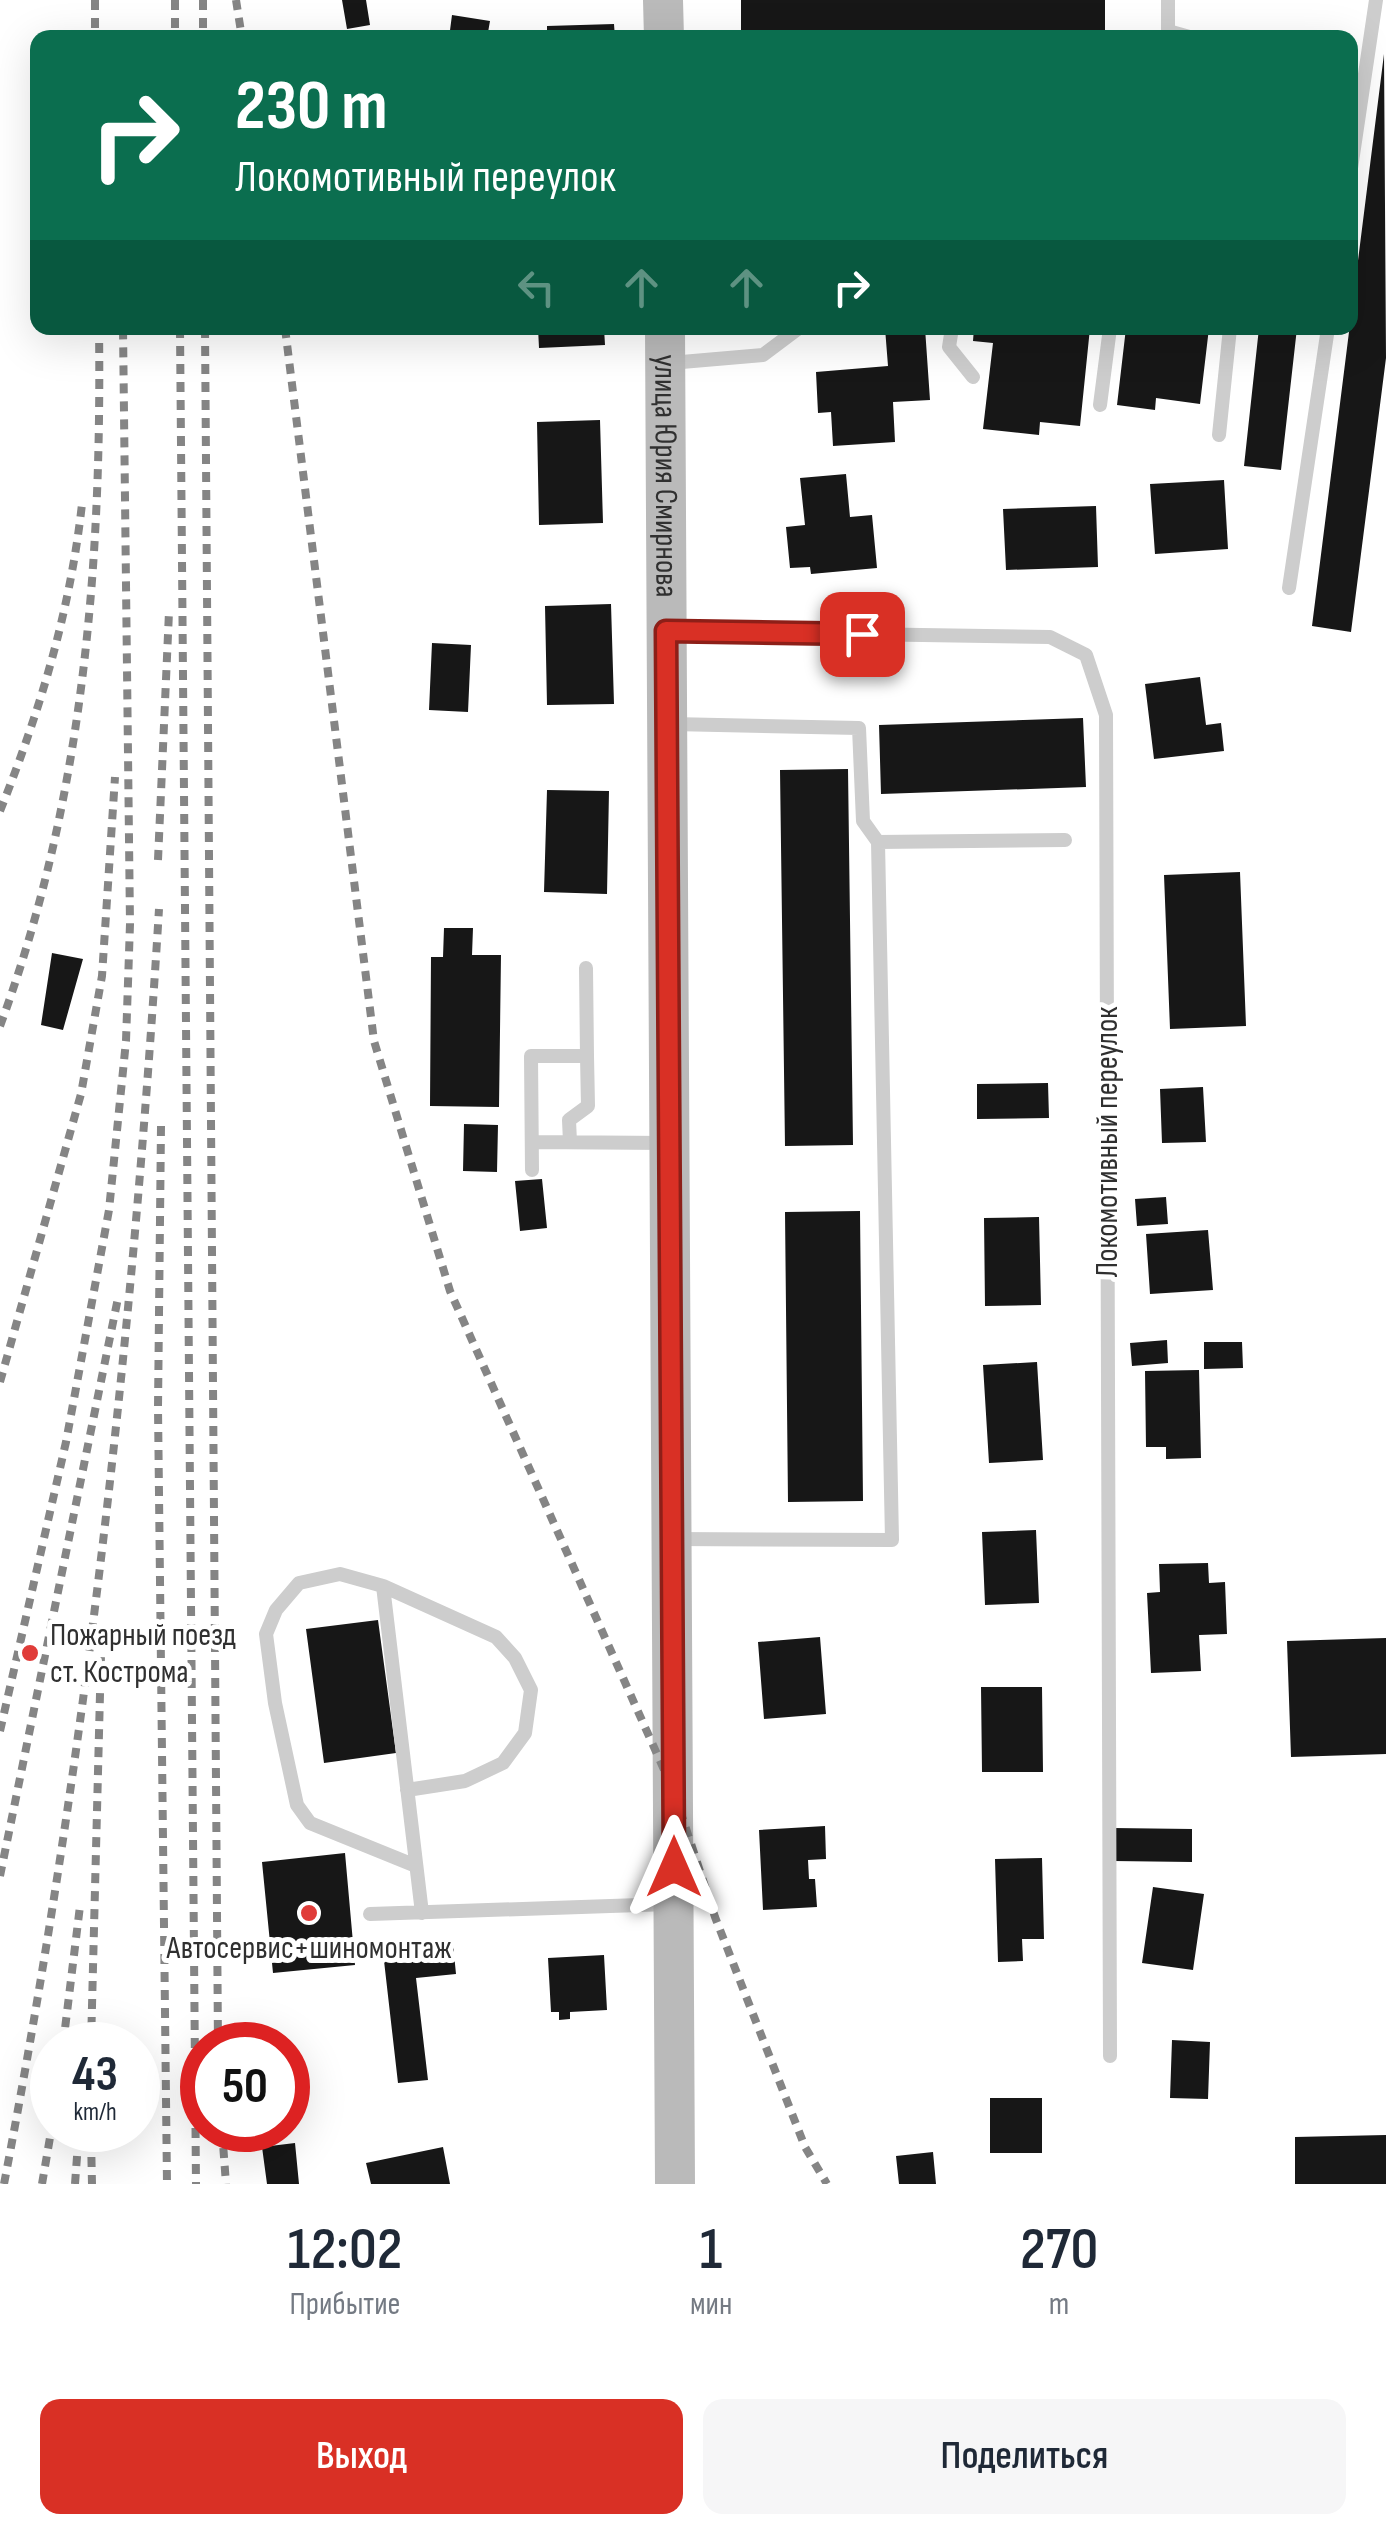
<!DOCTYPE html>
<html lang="ru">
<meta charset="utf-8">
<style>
:root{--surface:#fff;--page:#f6f6f7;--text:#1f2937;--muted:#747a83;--accent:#d93025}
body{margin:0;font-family:"Sofia Sans Condensed",sans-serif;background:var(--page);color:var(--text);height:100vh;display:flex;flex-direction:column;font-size:38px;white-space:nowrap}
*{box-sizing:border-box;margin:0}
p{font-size:32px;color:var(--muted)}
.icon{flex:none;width:55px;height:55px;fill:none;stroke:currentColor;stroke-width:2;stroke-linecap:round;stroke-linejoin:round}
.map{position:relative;height:2184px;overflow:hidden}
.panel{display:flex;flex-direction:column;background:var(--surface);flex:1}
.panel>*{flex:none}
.top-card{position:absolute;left:30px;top:30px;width:1328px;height:305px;border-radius:20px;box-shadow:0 10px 40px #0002;background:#0b6e4f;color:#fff;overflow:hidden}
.speed{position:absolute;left:30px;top:2022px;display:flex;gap:20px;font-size:50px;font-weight:700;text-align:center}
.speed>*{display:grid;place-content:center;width:130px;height:130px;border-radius:50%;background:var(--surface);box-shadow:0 10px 40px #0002;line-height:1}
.speed small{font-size:25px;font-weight:400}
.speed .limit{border:15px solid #d22;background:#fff;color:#111}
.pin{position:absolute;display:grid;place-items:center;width:85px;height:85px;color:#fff;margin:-42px;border-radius:20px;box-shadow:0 5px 15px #0006}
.me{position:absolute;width:110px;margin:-55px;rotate:0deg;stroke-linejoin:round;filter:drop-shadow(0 0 8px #0008)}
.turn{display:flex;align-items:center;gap:35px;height:210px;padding:0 40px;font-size:45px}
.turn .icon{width:130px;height:130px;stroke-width:2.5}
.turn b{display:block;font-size:70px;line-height:85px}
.lanes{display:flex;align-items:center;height:95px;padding:0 40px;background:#0003;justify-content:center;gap:50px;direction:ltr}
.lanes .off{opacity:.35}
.eta{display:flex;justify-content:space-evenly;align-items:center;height:170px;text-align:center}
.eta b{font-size:60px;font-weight:600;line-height:70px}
.cta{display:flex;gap:20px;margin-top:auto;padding:20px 40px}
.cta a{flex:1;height:115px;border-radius:20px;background:var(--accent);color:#fff;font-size:40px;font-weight:600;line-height:115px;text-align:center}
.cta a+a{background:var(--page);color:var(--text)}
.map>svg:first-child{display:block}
.building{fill:#171717}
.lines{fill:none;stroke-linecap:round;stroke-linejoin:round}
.lane{stroke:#cdcdcd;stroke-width:14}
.secondary{stroke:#bababa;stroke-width:40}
.rail{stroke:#858585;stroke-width:8;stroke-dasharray:10 8;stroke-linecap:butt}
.route-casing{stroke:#8d1f18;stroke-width:25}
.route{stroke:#d93025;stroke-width:18}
.poi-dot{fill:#e03c39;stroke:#fff;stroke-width:4}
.labels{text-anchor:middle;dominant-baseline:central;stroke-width:10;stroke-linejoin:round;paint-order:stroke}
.street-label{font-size:32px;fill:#303030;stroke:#fff}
.poi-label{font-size:32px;fill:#303030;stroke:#fff;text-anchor:start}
</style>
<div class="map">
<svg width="1386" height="2184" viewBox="0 0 1386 2184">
<rect width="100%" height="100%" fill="#fff"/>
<path class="building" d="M342,0H366L370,25L347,29Z
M741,0H1105V38H741Z
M452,15L490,21L487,38H449Z
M614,24L615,38H547V26Z
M1384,54L1386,358L1351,632L1312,626Z
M538,328H604L605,345L539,348Z
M885,328H925L930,400L893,402L895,442L833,446L831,412L818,413L816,372L888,366Z
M974,328H1090L1080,426L1040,422L1039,435L983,429L993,343L973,341Z
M1126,328H1209L1200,404L1156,398L1155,410L1117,405Z
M1259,328H1297L1281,470L1244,466Z
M600,420L603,523L539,525L537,422Z
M846,474L850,517L872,515L877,568L811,574L810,567L790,568L786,527L805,525L800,478Z
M1224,480L1228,549L1155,554L1150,484Z
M1096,506L1098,567L1006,570L1003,509Z
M611,604L614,704L547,705L545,606Z
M432,643L471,645L468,712L429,710Z
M1200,677L1206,725L1221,723L1224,751L1154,759L1145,684Z
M1083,718L1086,787L881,794L879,725Z
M848,769L853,1145L785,1146L780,770Z
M547,790L609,791L607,894L544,892Z
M1240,872L1246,1026L1170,1029L1164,875Z
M444,928H473L472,955H501L499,1107L430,1106L431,957H443Z
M52,953L83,959L63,1030L41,1025Z
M1048,1083L1049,1118L977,1119V1084Z
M1203,1087L1206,1142L1162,1143L1160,1089Z
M464,1124L498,1125L497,1172L463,1171Z
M542,1179L547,1228L520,1231L515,1181Z
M1166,1197L1168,1224L1137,1226L1135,1199Z
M860,1211L863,1501L788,1502L785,1212Z
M1039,1217L1041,1305L985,1306L984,1218Z
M1208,1230L1213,1290L1150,1294L1146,1234Z
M1167,1340L1168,1363L1132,1366L1130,1343Z
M1204,1342H1242L1243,1368L1204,1369Z
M1037,1362L1043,1460L989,1463L983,1365Z
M1199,1370L1201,1458L1166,1459V1447H1146L1145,1371Z
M1036,1530L1039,1603L985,1605L982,1532Z
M1208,1563L1209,1583L1225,1582L1227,1634L1199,1635L1201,1671L1151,1673L1147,1593L1160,1592L1159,1564Z
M378,1620L396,1753L324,1763L306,1629Z
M820,1637L826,1714L764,1719L758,1642Z
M1386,1638V1754L1291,1757L1287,1641Z
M981,1687H1042L1043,1772H982Z
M825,1826L826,1859L808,1860L809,1879H815L817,1907L763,1910L759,1830Z
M1113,1828L1192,1829V1862L1113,1861Z
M345,1853L355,1965L273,1973L262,1862Z
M1042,1858L1044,1939H1022L1023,1961L998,1962L995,1859Z
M1153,1887L1204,1894L1193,1970L1142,1963Z
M453,1944L456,1974L416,1978L428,2080L398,2083L383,1952Z
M604,1955L607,2010L570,2012V2019L559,2020V2012H551L548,1958Z
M1172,2040L1210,2042L1208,2099L1170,2098Z
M990,2098H1042V2153H990Z
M1386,2135V2184H1295V2137Z
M295,2143L299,2184H267L262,2147Z
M443,2147L450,2184H371L366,2163Z
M933,2152L936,2184H899L896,2156Z"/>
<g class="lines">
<path class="lane" d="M1168,0V31L1193,38
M1350,175L1376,0
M952,328L949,347L973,377
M670,363L763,355L799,328
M1100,405L1110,328
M1219,435L1230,328
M1289,588L1328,328
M672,631L1050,637L1086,655L1106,715L1110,2056
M672,724L859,728L863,821L878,842
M586,968L587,1056
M533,1142L667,1143
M532,1170L531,1056H587L588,1106L569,1120L570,1142
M672,1539L892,1540L878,842L1065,840
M383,1586L422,1913
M407,1790L465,1781L503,1763L525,1733L531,1690L515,1658L496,1637L383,1586L340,1574L299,1583L276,1610L266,1634L275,1703L297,1805L310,1823L416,1866
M370,1914L669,1904"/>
<g class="secondary">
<path d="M663,0L664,38"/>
<path id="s1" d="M665,328L675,2184"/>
</g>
<path class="rail" d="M95,0V38
M175,0V38
M203,0V38
M236,0L242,38
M180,328L196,2184
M205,328L218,2045
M285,328L374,1041L450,1291L674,1792L715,1917L805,2147L827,2184
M0,811C40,711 70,612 82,504
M158,860L169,612
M0,1026C83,802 102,566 99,328
M161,1126L158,1408L167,2184
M0,1382L81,1094L102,976L115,777
M0,1731L66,1442L109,1210L126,1041L130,924L123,328
M0,1876L118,1298
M63,2045L80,1906
M91,2045L101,1655
M222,2130L226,2184
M91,2139L92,2184
M4,2184C85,1763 133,1337 159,909
M42,2184L52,2126
M75,2184L79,2130"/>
</g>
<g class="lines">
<defs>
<path id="route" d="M674,1867L666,631L862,634"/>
</defs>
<use href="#route" class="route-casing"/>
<use href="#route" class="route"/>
</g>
<g class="poi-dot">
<circle cx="30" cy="1653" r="10"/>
<circle cx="309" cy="1913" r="10"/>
</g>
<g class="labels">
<g class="street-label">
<text stroke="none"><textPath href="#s1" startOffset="148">улица Юрия Смирнова</textPath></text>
<text transform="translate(1107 1142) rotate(-90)">Локомотивный переулок</text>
</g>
<g class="poi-label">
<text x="50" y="1635">Пожарный поезд<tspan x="50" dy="37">ст. Кострома</tspan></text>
<text x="309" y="1948" text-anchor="middle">Автосервис+шиномонтаж</text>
</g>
</g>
</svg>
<div class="speed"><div>43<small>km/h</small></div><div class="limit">50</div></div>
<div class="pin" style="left:862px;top:634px;background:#d93025"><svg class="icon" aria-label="arrive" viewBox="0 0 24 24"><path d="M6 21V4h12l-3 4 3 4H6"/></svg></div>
<svg class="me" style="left:674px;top:1867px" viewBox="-20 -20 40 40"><path d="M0-17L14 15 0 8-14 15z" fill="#d93025" stroke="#fff" stroke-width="4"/></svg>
<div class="top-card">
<div class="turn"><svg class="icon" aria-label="right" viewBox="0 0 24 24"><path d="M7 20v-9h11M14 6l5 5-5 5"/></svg><div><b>230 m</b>Локомотивный переулок</div></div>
<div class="lanes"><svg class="icon off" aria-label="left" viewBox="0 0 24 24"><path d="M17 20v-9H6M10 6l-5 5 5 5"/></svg><svg class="icon off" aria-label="ahead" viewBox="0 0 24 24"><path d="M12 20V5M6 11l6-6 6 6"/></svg><svg class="icon off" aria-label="ahead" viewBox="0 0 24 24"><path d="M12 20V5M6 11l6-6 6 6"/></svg><svg class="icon" aria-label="right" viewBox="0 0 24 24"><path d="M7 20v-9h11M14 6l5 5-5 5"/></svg></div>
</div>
</div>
<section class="panel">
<div class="eta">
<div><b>12:02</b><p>Прибытие</p></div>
<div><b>1</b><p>мин</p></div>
<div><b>270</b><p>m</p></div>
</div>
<div class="cta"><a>Выход</a><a>Поделиться</a></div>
</section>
